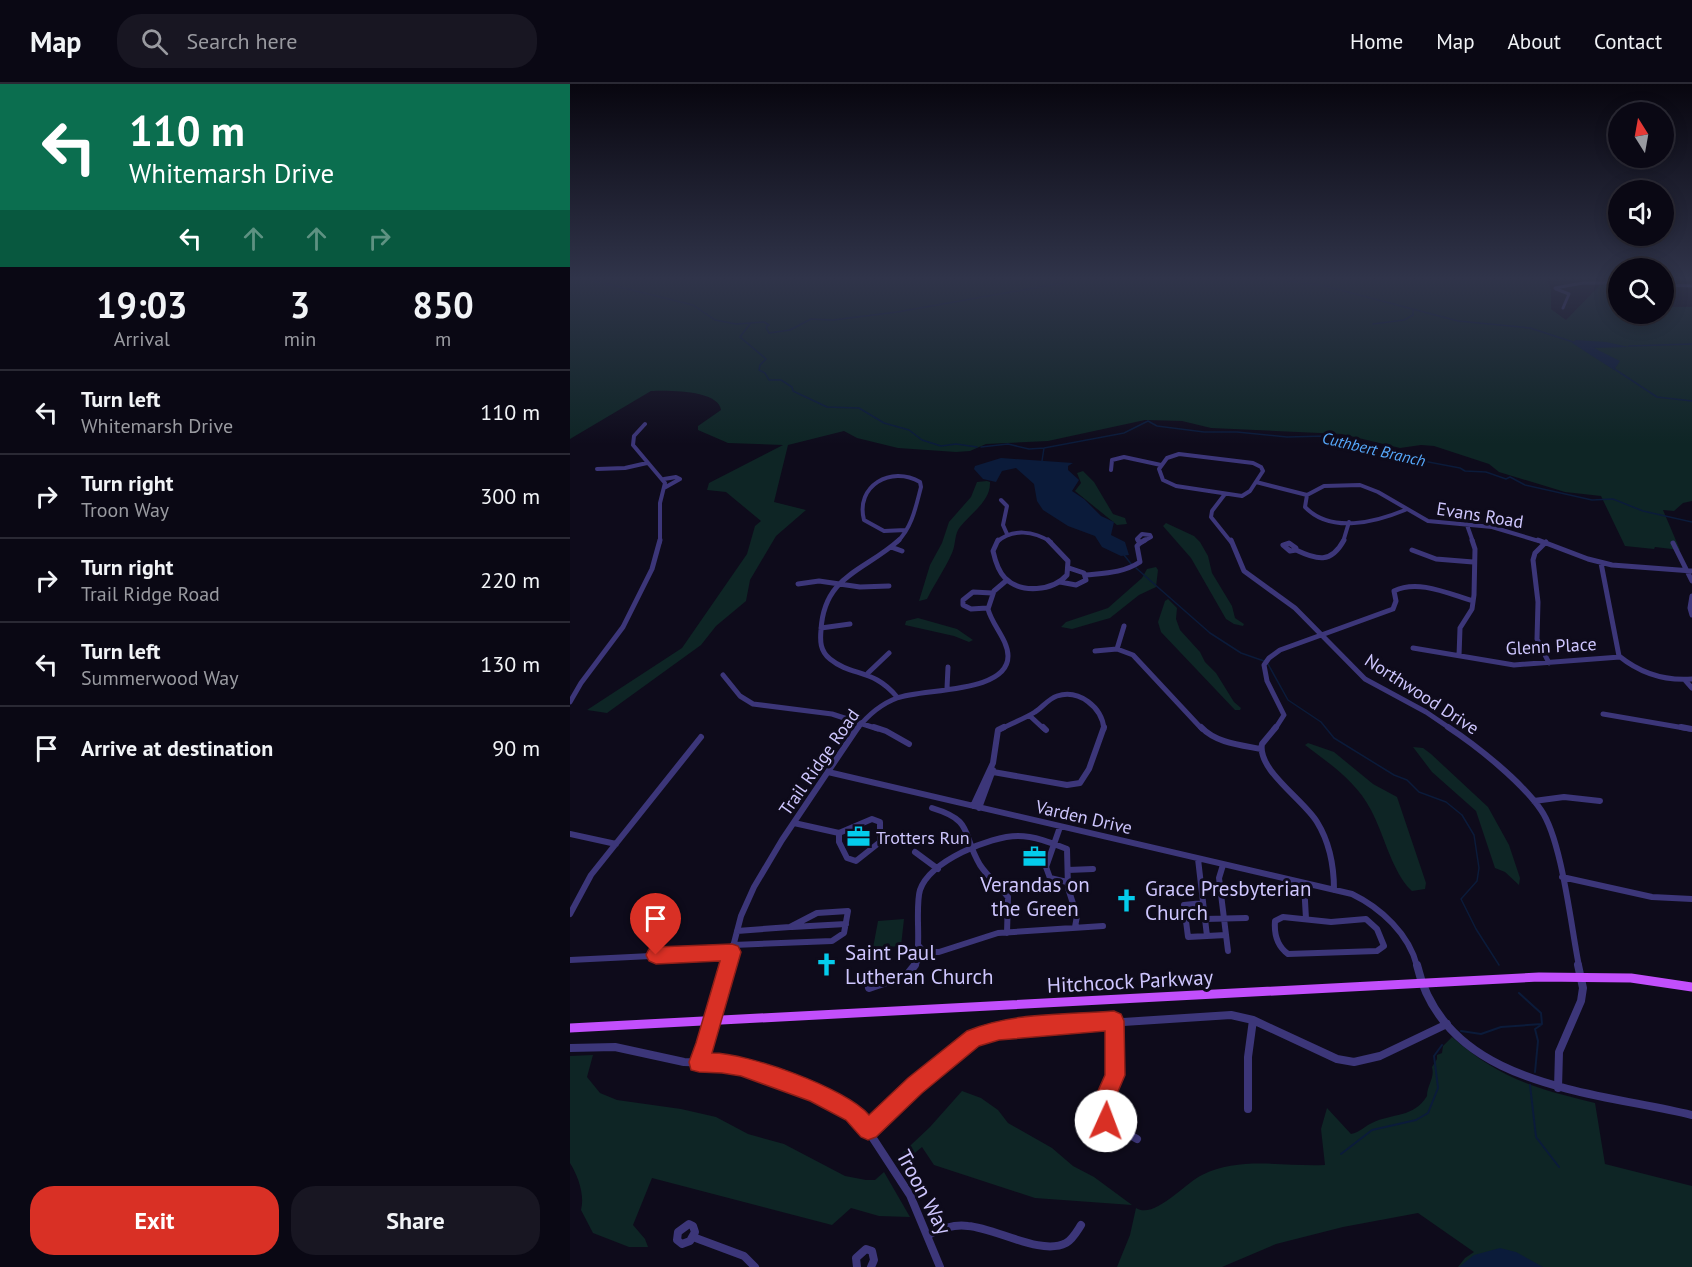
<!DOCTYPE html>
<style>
:root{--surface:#0a0814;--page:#181622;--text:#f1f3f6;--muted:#999aa0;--line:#2a2934;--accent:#d93025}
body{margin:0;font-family:"PT Sans",sans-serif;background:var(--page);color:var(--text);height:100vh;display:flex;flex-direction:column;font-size:22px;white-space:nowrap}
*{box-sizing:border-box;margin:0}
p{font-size:20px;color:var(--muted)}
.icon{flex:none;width:33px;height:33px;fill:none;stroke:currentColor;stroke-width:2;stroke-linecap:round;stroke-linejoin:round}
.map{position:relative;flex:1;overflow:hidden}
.sheet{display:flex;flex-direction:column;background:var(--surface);width:570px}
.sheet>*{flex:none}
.banner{background:#0b6e4f;color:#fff;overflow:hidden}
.needle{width:39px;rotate:349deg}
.controls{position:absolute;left:1038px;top:18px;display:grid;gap:12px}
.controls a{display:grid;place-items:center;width:66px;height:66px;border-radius:50%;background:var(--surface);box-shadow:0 3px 15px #0003,0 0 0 2px var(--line);font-size:30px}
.pin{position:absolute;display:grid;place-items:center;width:51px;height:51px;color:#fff;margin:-62px -26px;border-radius:50% 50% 50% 0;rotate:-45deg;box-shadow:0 0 6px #0007}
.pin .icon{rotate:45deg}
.me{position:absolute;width:66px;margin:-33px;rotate:2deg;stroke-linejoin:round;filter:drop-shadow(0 0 4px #0008)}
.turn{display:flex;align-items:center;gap:21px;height:126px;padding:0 30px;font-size:27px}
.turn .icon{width:78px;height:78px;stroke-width:2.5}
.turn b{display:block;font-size:42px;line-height:51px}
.lanes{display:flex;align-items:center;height:57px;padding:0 30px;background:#0003;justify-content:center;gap:30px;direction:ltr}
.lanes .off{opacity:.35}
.eta{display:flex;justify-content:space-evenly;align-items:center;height:102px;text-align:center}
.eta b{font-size:36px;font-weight:700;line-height:42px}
.cta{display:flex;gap:12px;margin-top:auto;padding:12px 30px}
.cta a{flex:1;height:69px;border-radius:24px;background:var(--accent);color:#fff;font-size:24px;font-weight:700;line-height:69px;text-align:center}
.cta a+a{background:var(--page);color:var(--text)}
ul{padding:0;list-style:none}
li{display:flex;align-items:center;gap:18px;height:84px;padding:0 30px;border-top:2px solid var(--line)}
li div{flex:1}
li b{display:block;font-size:22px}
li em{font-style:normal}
header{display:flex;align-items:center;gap:36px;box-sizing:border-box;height:84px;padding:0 30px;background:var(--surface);border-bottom:2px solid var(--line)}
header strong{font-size:28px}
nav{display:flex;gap:33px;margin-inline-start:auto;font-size:21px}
.search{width:420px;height:54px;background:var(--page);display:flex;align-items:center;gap:15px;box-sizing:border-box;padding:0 21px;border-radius:24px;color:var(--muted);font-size:22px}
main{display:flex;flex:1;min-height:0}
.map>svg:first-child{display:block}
.green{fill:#0e2525}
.water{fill:#0b1b3a}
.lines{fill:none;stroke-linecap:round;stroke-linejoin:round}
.stream-far1{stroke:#0b1b3a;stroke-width:1.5}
.stream{stroke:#0b1b3a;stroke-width:2}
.minor-far4{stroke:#3c3679;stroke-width:3}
.minor-far3{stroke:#3c3679;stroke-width:4}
.minor-far2{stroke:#3c3679;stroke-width:5}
.minor-far1{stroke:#3c3679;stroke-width:6}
.minor{stroke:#3c3679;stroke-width:8}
.major{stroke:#c24ffc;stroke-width:9}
.route{fill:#d93025;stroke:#8d1f18;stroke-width:1.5}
.labels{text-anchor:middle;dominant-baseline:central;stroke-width:6;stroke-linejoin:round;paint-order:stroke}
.far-water-label{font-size:16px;font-style:italic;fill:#56a9fc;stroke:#0e0b1b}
.street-label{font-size:18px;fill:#cec6fe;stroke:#0e0b1b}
.poi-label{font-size:18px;fill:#cec6fe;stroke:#0e0b1b;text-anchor:start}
.near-poi-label{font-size:21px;fill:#cec6fe;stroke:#0e0b1b;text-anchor:start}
.near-street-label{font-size:21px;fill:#cec6fe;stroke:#0e0b1b}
</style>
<header>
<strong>Map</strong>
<div class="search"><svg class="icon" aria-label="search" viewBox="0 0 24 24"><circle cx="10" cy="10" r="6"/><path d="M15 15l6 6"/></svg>Search here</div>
<nav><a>Home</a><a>Map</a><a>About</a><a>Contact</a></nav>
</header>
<main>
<section class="sheet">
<div class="banner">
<div class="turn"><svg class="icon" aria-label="left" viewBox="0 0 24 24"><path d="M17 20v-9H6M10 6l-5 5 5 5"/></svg><div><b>110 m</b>Whitemarsh Drive</div></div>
<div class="lanes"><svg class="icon" aria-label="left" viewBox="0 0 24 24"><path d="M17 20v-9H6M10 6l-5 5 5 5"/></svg><svg class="icon off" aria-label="ahead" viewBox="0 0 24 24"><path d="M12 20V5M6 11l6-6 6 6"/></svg><svg class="icon off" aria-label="ahead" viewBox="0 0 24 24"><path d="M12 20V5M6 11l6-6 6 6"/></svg><svg class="icon off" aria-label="right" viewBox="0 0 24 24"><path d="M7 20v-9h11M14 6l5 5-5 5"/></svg></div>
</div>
<div class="eta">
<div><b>19:03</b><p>Arrival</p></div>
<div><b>3</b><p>min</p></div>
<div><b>850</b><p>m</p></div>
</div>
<ul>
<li><svg class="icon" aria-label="left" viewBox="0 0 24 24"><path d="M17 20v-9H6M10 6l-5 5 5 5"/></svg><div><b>Turn left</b><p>Whitemarsh Drive</p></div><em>110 m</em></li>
<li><svg class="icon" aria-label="right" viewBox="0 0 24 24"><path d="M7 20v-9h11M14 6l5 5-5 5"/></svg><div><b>Turn right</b><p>Troon Way</p></div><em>300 m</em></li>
<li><svg class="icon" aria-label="right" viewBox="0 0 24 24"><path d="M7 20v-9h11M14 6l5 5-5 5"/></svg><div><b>Turn right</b><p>Trail Ridge Road</p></div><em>220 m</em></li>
<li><svg class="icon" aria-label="left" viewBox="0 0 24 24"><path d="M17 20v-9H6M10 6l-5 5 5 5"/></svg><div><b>Turn left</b><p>Summerwood Way</p></div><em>130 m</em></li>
<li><svg class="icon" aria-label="arrive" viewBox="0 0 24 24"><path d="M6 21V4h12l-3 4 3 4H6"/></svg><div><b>Arrive at destination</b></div><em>90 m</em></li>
</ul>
<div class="cta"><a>Exit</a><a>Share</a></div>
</section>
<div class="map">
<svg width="1122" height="1183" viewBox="0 0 1122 1183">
<rect width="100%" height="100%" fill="#0e0b1b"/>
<path class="green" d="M0,194H976L981,205V225L996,236L1032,199L1048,200V230H1094V212L1099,223H1122V417L1113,419L1104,427L1093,426L1110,466L1085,463L1084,465L1055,462L1031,412L995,408L929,388L919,380L864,362L851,361L830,364L772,350L641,344L612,337L575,336L478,357L416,360L400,367L386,368L328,364L287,354L274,347L218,361L204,418L236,426L206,452L180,496L176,517L146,542L131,561L37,629L17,626L112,564L177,470L185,442L191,437L156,408L137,406L139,399L213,361L158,359L128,346V342L151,326C149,306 98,306 81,307L0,355Z
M513,387L524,398L543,430L555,434L557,440L547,441L505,407L511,399L507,389Z
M417,397L420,398C421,417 401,429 390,443C384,450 386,461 382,469C375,485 365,499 357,515L349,517L360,481L372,459L379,438L401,413L407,398Z
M596,439L624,452L630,458L638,472L642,489L662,522L665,534L674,540L673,542L664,540L656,535L621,474L593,442Z
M586,483L588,486L586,503L569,511L540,534L502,545L491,543L496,538L538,524L572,494L577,485Z
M598,515L607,524L606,535L610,546L630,568L635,578L646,589L664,618L671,624L670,626H665L591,548L588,538L595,517Z
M348,534L387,545L403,556L399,558L384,552L335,541L336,537Z
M738,659L764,668L803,700L827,713L856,799L855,805L842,807L837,802C820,780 814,751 801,726C786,697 760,680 735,661Z
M843,663L853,664L861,670L918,723L939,761L950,794L949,801L935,788L925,784L906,727L862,688Z
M334,835L331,862L303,864L308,837Z
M882,953C930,995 965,1004 1025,1019L1035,1080L1122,1102V1183H888L895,1174L904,1168L848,1129L773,1143L706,1160L652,1183H547L560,1151L566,1124C584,1136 615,1099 632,1091C670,1072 714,1083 755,1081L751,1045L757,1024L781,1050C789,1049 795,1042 802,1039C822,1029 844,1034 857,1012C857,1001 865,994 862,983L867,975V971L872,969L873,962Z
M23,971L17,993L30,1009L47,1016L111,1025L146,1033L178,1050L214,1060L275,1092L296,1096H305L314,1088L340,1133L309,1132L281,1124L262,1141L82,1094L63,1141L75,1155L78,1163H59L23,1149L11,1126C15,1111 8,1092 0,1079V972Z
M392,1007L411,1014L428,1026L438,1039L482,1064L503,1082L524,1093L562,1121L465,1114L364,1081L352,1063L329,1082L325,1076L360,1043Z"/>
<path class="water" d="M1006,256L1036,258L1059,263L1024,264L1050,277L1044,286L1002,259Z
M431,374L503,379L498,382V386L509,396L502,407L514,415L531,432L544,438L541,451L555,458L559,471L551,472L532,463L525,452L498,442L473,426L467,417L464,400L446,384L432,387L426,398L413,395L404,385L405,382Z
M930,1164L946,1168L973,1183H889L904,1171Z"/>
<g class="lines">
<path class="stream-far1" d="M13,194L123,221L145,236L166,240L194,238L199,241L196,243L199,249L220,246L241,235L263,236L327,228L493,199L497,196L496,194
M698,194L755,202L888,237L960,244L1003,258
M180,240L170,253L196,275L190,281L189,286L195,289L199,296H211L222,303L223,307L257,323L289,324L314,339L339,346L352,356L371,362L386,360L407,363
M803,240L834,236L843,231V226
M1059,262L1122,260
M1043,284L1087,313L1122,317
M411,363L438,360L459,365L474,364L554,349L578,337L587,342L634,348H667L717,353L756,352L784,357L827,372L890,384L895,387L916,388L936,395L940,393L955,401L1022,416L1043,415L1073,427L1122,438
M472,377L474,364
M554,471L562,481
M566,484L640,549L671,569L694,577
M698,580L718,616L751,638L764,654L824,691L837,696L849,708L876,718L892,731L904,751L909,784L907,797L891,815L906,845L929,881"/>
<path class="stream" d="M891,947L911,950L931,943L972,940L971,929L949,909
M965,988L968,957L965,945L971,941
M960,1001L966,1053L989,1083
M771,1070L802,1046L846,1036L858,1029L868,1004L864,972L872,961"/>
<path class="minor-far4" d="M1094,201L1122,202
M985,204L1013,199H1048
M986,205L999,210L993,224"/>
<path class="minor-far3" d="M75,340L64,352L63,361L95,399L90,419V458
M609,370L683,379L691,383L693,387L680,407L672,412L606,402L593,396L589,385L597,374Z
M27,385L55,384L77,379
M541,386L542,376L554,373L591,381
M94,395L106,393L110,395L94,404
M686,398L737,411
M655,410L642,427L641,433L661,458
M737,411L754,402L790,401L808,408L858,437L922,443L972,458
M737,411L735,423C761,450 806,438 835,426
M431,416L437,422L433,441L437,450
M897,441L903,458
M327,458C342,444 346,422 351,403L350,398C321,381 285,402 294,436L314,447L336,446
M427,458C442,444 464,447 481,458
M569,458L567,455L572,450L580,451L581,453L572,458
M773,458L779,438"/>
<path class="minor-far2" d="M428,456L423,467C425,476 428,487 435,494C451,510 483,507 497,491L498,477L478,456
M568,456L570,459L575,456
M661,456L674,487L725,524L795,595L856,628L881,645
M968,456L1018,475L1042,481L1122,487
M976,458L965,469L963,476L968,518L967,555L979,579
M719,459L726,464V466L720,467L713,461Z
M1103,459L1122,497
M321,463L332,467
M726,466C747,476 761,480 774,456
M842,466L866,475L903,478
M1031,479L1049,572C1070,589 1095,597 1122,595
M516,491C535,489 553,489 570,478L567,462L570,459
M490,498L506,501L516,496L514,489L499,484
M228,500L249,497L290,503L319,502
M1122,512L1120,524L1122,531
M417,524L401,525L393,521V516L403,508L422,509
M251,544L280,540
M843,564L944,581L1050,573
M547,565L554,542
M525,567L547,565L563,571L632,645
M889,572L890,544L902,525L904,511L905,465L902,456
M298,589L319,569
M153,591L170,612L183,620L262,630L308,645
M1115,596L1122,604
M377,604L378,583
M327,613C303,584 282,593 260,575C250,567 250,557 251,546C254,491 295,487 329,456
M0,618L11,599L53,543L82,485L90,456
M1033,630L1120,645
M460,632L474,645
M287,645C298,631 311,620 327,614C352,604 438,610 438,572C438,556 422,541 418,525L424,507L437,496
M431,645C442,639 454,635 465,628C472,624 478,615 487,612C509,605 532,623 534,645
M705,645L714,631L697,597L694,581L699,574L710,566L823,525L826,517L824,507C848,495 879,510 903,517"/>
<path class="minor-far1" d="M304,643L316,647L339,660
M473,643L476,646
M631,643C646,659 670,661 691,665
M706,643L692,660C687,686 734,716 747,738C760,759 764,782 764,806
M878,643C907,662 952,698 971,726C992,756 1001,843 1009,882
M1111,643L1122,645
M258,688L782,810C811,824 839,850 847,882
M423,688L497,701L510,699L519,685L534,643
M964,717L994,713L1030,717
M403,722L423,679L428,646L434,643
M362,724C405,737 391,749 410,781C418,793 429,802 438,813L437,849
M409,724L423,686
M302,735L310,738V758L286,777L277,774L269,758V749Z
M224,739L269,749
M490,743L476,783L480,794L497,798
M0,750L46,760
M345,768L368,785
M628,775L637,852
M653,781L649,794L658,867
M498,786L523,785
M992,793L1082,813L1122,815
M734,799L736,835
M633,819L614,821L618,853L656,851
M0,830L21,791L131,653
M713,833L761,838L796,835L807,845L814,862L807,867L718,870C707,862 704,850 705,837Z
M635,835L676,834
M222,843L276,840
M505,843L507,832L498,804L497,765C482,759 465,752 448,752C420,752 360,777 350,806C346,819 349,846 348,861L354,868H369L428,849L533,842
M163,861L262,857L274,849L278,827L247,829L220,843L167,847
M0,876L162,868
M158,882L171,832L184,803L212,756L288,643
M344,882L354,868"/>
<path class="minor" d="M847,881C875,1003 1023,1007 1122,1031
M299,904L337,891L345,881
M544,937L545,991L531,1028L538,1039L567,1055
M0,964L45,963L114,978L161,980L245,1009L269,1020L291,1036L340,1111L370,1183
M129,978L159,881
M988,1004L989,968L1011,917L1013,904L1008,881
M678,1025V973L683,936
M298,1046L345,1001L391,963L404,954L429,946L661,931L683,936L767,975L784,978L810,972L877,940
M119,1140L123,1142L125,1148L120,1157L112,1160L107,1156L108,1148Z
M358,1151C371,1145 383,1140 398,1142C426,1144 471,1172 496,1159C503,1155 507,1147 511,1141
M123,1153L174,1172L185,1183
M287,1183L286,1174L296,1165L302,1167L304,1176L301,1183"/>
<path class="major" d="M0,944L969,893L1061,894L1122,903"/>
</g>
<linearGradient id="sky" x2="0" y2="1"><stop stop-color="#08060f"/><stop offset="0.54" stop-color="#30344a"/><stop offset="1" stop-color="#30344a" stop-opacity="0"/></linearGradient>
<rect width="1122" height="360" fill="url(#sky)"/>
<path class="route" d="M162,860L168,862L171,868L142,969C178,969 276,1004 299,1031L338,994L397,947C442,928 496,931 544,927L551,930L554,937L555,991L541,1024L547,1037L544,1045L536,1048L529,1045L520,1025L535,991V947L429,956L409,962L352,1009L306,1053L298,1056L291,1053L276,1036L240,1017L171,992L152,989L129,988L121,986L119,978L126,959L150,877L86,880L79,877L76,871L79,865L86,863Z"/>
<defs>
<symbol id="office-bare" viewBox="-9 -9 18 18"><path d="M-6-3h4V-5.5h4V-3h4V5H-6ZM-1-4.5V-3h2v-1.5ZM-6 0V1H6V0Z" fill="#04ccec" stroke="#0e0b1b" stroke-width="2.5" paint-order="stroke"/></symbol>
<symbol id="church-bare" viewBox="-9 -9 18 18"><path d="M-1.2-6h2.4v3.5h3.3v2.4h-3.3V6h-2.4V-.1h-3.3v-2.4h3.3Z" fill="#04ccec" stroke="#0e0b1b" stroke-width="2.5" paint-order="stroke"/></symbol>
</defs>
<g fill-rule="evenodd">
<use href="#office-bare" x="272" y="736" width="33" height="33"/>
<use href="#office-bare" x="448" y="756" width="33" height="33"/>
<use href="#church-bare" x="540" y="800" width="33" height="33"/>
<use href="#church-bare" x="240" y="864" width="33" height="33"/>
</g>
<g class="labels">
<g class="far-water-label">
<text transform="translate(804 365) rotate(13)">Cuthbert Branch</text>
</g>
<g class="street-label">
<text transform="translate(910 431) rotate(9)">Evans Road</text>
<text transform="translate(981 562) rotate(-3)">Glenn Place</text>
<text transform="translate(852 610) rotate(33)">Northwood Drive</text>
<text transform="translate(249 678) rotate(-55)">Trail Ridge Road</text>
<text transform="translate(514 733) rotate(13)">Varden Drive</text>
</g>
<g class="poi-label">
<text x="306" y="753">Trotters Run</text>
</g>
<g class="near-poi-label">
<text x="465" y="800" text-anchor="middle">Verandas on<tspan x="465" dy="24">the Green</tspan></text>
<text x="575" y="804">Grace Presbyterian<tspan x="575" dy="24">Church</tspan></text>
<text x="275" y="868">Saint Paul<tspan x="275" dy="24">Lutheran Church</tspan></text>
</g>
<g class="near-street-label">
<text transform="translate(560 897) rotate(-3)">Hitchcock Parkway</text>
<text transform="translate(354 1108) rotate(62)">Troon Way</text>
</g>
</g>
</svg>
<div class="controls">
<a><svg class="needle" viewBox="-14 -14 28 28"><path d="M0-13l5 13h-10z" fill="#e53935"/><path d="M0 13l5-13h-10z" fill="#999aa0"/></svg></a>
<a><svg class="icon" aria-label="sound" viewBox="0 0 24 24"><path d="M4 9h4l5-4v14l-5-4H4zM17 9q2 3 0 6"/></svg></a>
<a><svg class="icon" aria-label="search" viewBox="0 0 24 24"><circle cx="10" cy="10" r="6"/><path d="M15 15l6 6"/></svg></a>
</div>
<div class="pin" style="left:86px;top:871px;background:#d93025"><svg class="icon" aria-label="arrive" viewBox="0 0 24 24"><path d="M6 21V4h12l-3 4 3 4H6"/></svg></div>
<svg class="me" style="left:536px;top:1037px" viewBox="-20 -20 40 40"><circle r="19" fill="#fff"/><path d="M0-13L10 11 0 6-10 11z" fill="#d93025"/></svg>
</div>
</main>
